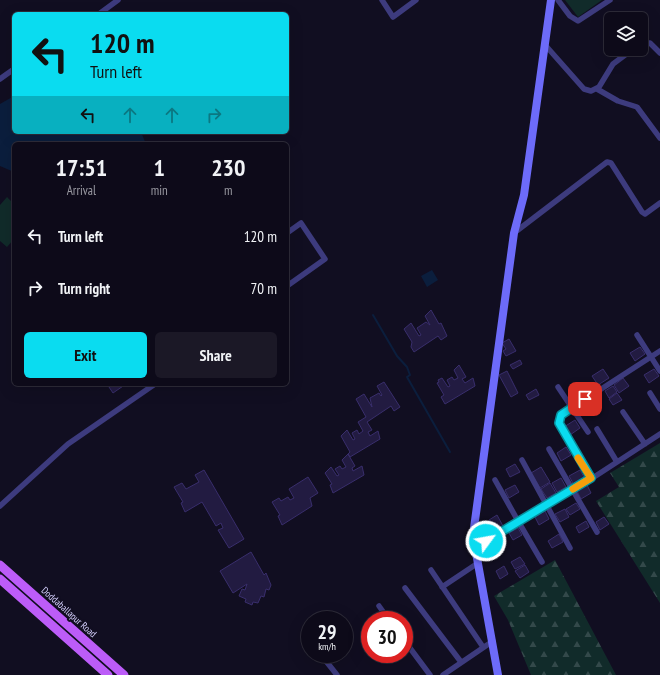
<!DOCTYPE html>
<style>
:root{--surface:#0d0a19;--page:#1b1826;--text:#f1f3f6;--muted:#9a9aa2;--line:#2d2b38;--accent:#0adcf0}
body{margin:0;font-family:"PT Sans Narrow",sans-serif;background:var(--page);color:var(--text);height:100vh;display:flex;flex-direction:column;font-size:15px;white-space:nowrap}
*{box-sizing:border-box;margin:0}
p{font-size:13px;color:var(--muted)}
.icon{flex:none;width:22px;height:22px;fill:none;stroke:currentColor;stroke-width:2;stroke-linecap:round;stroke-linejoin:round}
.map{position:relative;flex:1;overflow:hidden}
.panel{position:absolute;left:12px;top:142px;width:277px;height:244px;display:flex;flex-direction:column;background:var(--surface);border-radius:6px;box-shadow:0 4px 16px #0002,0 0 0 1px var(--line)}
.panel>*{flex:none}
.banner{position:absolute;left:12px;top:12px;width:277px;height:122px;border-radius:6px;box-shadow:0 4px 16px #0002,0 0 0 1px var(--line);background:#0adcf0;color:#111;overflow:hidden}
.buttons{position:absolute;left:604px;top:12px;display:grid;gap:8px}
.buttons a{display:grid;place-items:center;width:44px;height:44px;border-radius:6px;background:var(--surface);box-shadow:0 4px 16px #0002,0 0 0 1px var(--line);font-size:20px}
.speed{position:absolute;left:301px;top:611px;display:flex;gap:8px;font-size:20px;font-weight:700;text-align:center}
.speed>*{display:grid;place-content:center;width:52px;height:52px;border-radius:50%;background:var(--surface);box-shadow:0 4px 16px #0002,0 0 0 1px var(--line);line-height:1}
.speed small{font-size:10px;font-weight:400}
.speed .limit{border:6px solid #d22;background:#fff;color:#111}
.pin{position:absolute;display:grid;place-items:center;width:34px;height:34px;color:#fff;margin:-17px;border-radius:8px;box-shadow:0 2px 6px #0006}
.me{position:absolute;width:44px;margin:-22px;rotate:58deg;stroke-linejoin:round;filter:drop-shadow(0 0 3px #0008)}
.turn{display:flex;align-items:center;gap:14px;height:84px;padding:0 12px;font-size:18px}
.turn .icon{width:52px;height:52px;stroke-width:2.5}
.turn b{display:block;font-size:28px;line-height:34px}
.lanes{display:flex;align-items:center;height:38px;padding:0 12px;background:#0003;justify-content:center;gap:20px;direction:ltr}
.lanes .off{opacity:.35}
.eta{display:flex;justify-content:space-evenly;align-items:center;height:68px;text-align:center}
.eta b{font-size:24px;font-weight:700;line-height:28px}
.action{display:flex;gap:8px;margin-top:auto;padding:8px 12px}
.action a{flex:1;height:46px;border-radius:6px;background:var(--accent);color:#111;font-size:16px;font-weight:700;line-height:46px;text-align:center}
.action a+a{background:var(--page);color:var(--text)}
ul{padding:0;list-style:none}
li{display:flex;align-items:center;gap:12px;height:52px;padding:0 12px}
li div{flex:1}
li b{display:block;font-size:15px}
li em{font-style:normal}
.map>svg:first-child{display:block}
.green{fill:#112b2a}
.forest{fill:url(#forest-firs)}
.water{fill:#0b1e3d}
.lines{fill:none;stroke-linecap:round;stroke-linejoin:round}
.stream{stroke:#0b1e3d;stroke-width:2}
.building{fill:#221b41;stroke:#392e6c}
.minor{stroke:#3d3b7e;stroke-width:5.5}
.secondary{stroke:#6d6bf9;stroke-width:8}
.primary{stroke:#bc5cf8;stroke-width:9}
.route-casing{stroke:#068f9c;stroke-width:10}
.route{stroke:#0adcf0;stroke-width:7}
.slow{stroke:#f59e0b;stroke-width:7}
.labels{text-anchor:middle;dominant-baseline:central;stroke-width:4;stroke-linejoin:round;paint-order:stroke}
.street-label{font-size:10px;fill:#d5d0fd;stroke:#110e21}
</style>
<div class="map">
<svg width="660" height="675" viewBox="0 0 660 675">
<defs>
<pattern id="forest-firs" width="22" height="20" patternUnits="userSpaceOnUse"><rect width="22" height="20" fill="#112b2a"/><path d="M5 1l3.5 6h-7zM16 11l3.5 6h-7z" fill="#33494a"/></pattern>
</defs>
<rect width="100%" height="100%" fill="#110e21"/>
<path class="green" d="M565,0H602L578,17Z
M7,197L14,204V239L7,247L0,241V205Z"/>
<path class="forest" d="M660,443V603L596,501L619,487L610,473Z
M555,560L616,675H531L508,620L494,596Z"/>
<path class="water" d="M14,96V132H141L146,144H14V172L0,166V104Z
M432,270L438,280L427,287L421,276Z"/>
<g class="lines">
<path class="stream" d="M373,315L397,356L407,367L410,375L407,377L450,452"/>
</g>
<path class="building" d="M431,310L439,324L441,323L447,336L441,340L438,336L414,352L411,347L412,342L404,329L411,323L419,336L421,335L417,328L426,322L430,325L425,316Z
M509,339L516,351L506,356L503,351L506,349L502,343Z
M640,347L645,354L635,361L630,353Z
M520,360L522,364L513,369L510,365Z
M459,365L466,377L462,379L465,383L473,378L475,386L445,404L441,397L444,395L437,383L439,382L438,380L442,378L448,387L450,386L447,380L452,377L454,380L458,378L454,370Z
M603,369L609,378L598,385L592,376Z
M654,369L659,376L649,383L644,375Z
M507,371L518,393L511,397L499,375Z
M623,378L629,386L619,393L614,385Z
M384,382L400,407L394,411L391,406L367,422L372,430L368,432L370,436L378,431L380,439L350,457L348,454L350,452L341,436L347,430L353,440L355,439L352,433L357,430L359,434L363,431L358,422L366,417L356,399L364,394L372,407L370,398L379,393L381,396L382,395L377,386Z
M107,384H126L113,393Z
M613,386L617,392L609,398L605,391Z
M536,389L539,395L529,400L526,395Z
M617,393L622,400L613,405L609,399Z
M575,420L580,428L570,435L564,427Z
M566,447L571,455L561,461L557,453Z
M348,454L355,466L352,468L353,471L362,466L364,475L333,493L330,485L332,484L325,473L331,467L337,476L339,475L335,469L340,466L342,469L346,467L342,460Z
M515,464L520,472L510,477L506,469Z
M541,467L550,482L540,488L531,473Z
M204,470L244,539L229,548L218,530L223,528L221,523L216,526L202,502L185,512L181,503L183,502L174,487L182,483L186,489L199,482L195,475Z
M580,470L585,479L574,485L569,476Z
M308,477L318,493L310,498L312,506L282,525L278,516L280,515L272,502L279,498L281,501L288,497L290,500L294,498L289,489Z
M561,478L566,487L557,492L552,483Z
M550,483L556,493L547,498L541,489Z
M515,485L519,492L509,498L505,490Z
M587,485L591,493L581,499L577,491Z
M576,503L580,509L570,515L566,509Z
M565,509L569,517L560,522L555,514Z
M545,511L549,519L539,525L535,517Z
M497,515L503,526L495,530L489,520Z
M604,517L609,524L600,530L596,522Z
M586,521L589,527L579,533L576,527Z
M518,528L522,535L513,540L509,533Z
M559,534L563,542L552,548L548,541Z
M251,552L264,575L266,573L271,585L269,590L266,589L264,597L261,596L258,603L253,602L252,605L245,602L246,599L239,596L242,589L245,590L247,584L233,593L220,571Z
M520,557L525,564L515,569L511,562Z
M525,565L529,572L520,578L515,571Z
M504,566L508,574L500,579L496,571Z"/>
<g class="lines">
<path class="minor" d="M382,0L393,17L416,0
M558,0L570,16L578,21L610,0
M99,14L118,0
M641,44L650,43L660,53
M546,46L584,89L591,91L599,87L613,64L633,49
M0,79L14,69
M597,89L618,101L637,107L660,138
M287,233L301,223L325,259L287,286
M514,233L607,162L611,163L642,212L645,214L660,203
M637,335L660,371
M558,387L588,432
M650,393L660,409
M623,412L645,444
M597,429L617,462
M549,449L597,532
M522,460L570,548
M591,479L660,434
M0,506L68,444L155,384
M475,547L518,521L495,480
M542,562L518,521L591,479L559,423L561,415L660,351
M431,570L483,647
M442,587L478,563
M405,588L461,662
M379,606L389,620
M404,640L430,675
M322,656L337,675
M443,675L493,641"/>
<path class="secondary" d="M498,675L475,547L474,528L514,233L524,195L551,0"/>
<path class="primary" d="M0,565L124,675
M0,579L108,675"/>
</g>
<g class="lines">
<defs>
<path id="route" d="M486,541L591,478L559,423L561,415L585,399"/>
</defs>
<use href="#route" class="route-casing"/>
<use href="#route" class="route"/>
<path class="slow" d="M573,489L591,478L578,458"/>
</g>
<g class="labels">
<g class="street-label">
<text transform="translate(69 612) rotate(42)">Doddaballapur Road</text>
</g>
</g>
</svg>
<div class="buttons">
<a><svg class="icon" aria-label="layers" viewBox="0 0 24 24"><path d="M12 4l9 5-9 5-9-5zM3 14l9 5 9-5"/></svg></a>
</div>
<div class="speed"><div>29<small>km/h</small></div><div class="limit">30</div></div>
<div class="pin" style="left:585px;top:399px;background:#d93025"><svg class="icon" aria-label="arrive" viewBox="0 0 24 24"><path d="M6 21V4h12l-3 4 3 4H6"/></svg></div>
<svg class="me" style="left:486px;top:541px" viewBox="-20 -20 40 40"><circle r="17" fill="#0adcf0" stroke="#fff" stroke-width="3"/><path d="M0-11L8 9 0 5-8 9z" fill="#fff"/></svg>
<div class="banner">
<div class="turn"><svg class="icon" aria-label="left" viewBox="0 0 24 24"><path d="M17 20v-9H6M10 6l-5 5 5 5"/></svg><div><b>120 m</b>Turn left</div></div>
<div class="lanes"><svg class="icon" aria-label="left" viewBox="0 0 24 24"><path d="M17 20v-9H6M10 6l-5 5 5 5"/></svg><svg class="icon off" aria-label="ahead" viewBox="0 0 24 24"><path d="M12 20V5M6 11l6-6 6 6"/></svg><svg class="icon off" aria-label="ahead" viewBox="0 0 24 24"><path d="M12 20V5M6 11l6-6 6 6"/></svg><svg class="icon off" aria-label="right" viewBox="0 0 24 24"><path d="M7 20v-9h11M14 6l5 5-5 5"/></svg></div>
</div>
<section class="panel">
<div class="eta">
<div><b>17:51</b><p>Arrival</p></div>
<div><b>1</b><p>min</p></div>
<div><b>230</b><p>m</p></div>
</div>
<ul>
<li><svg class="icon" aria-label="left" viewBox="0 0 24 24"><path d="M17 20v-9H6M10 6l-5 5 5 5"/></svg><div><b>Turn left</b></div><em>120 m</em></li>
<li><svg class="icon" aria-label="right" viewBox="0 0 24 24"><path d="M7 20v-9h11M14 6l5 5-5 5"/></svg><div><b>Turn right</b></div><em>70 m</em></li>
</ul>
<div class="action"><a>Exit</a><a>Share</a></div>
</section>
</div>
